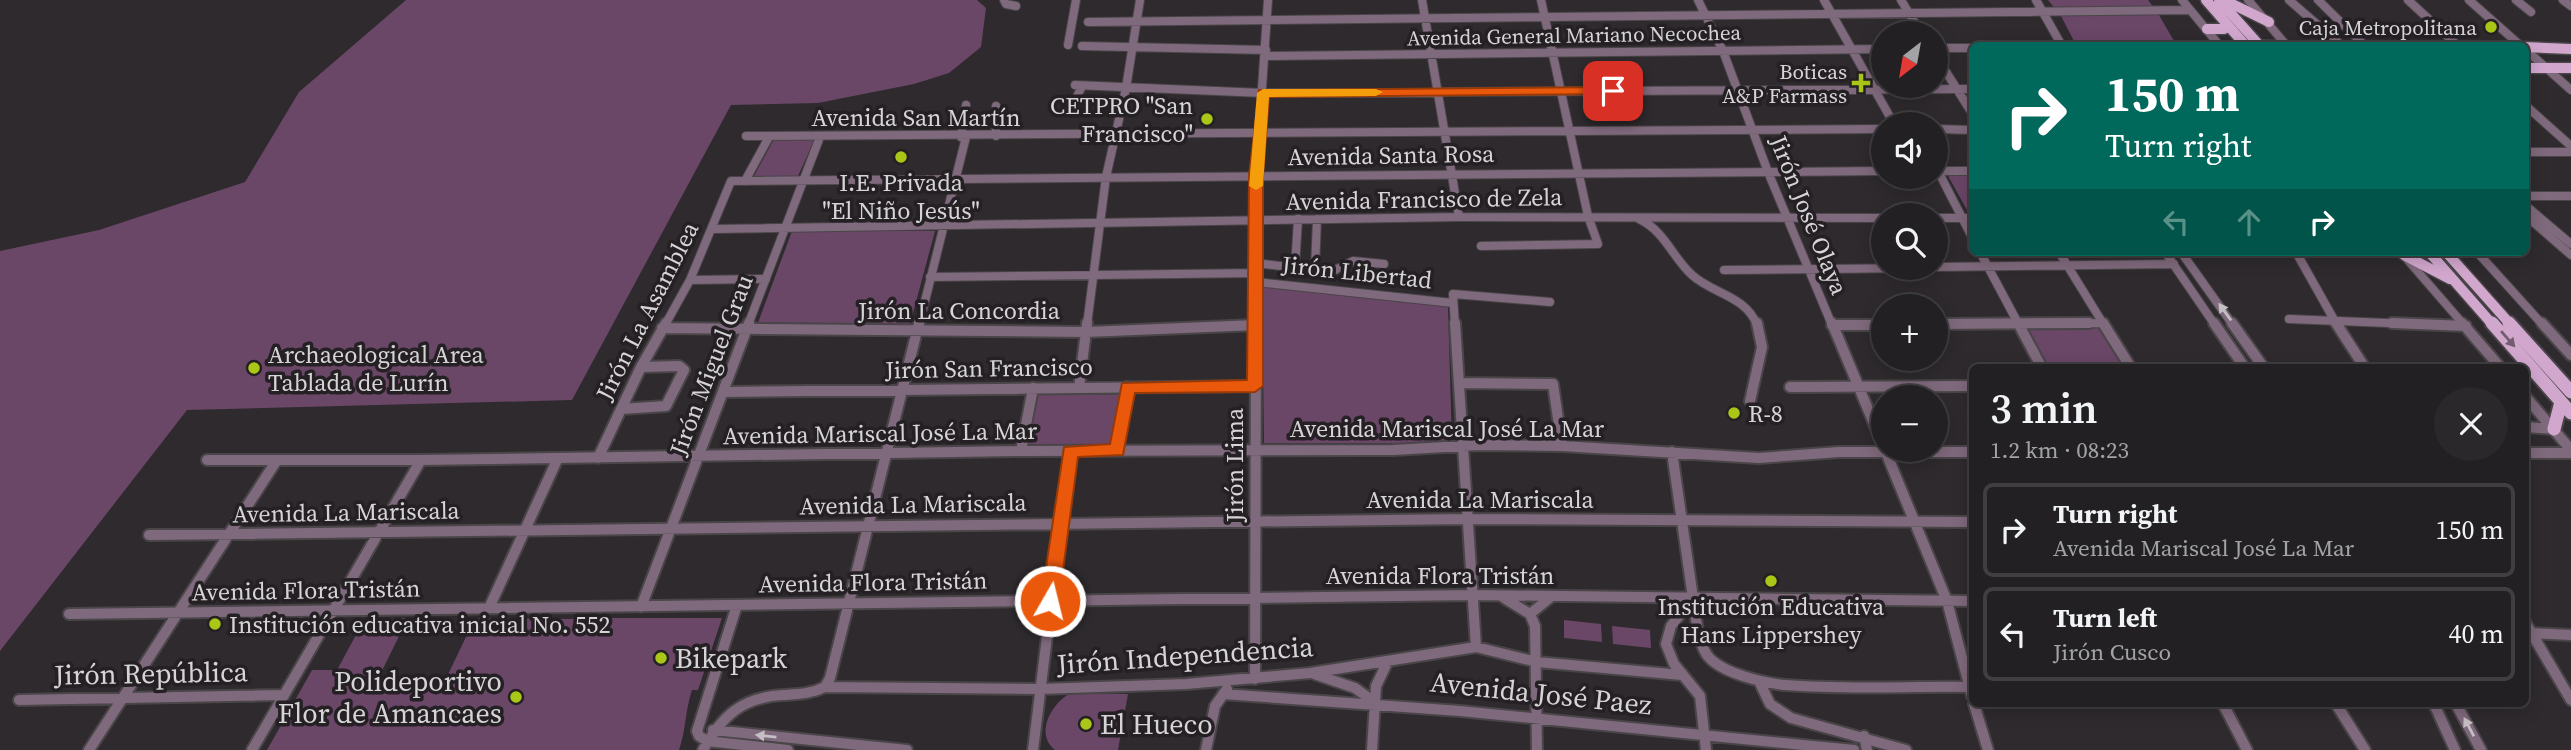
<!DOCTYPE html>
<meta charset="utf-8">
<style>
:root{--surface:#222022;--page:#2a282a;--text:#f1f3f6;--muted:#a2a3a5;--line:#3f3e40}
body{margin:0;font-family:"Source Serif 4",serif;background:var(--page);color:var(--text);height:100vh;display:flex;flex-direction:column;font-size:26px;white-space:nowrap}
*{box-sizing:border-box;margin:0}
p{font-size:23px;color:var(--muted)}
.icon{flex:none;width:38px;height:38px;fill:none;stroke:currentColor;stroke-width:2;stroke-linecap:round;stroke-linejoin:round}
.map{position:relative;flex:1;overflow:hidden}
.drawer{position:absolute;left:1969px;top:364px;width:560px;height:343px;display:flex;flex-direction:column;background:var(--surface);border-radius:10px;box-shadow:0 4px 18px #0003,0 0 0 2px var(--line)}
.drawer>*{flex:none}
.guide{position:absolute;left:1969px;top:42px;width:560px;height:214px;border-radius:10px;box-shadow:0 4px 18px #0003,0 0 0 2px var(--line);background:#00695c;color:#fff;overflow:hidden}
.needle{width:46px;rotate:211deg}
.tools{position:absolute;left:1871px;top:21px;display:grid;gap:14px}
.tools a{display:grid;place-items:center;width:77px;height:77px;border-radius:50%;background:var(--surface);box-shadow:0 4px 18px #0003,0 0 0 2px var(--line);font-size:35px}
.pin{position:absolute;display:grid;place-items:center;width:60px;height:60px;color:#fff;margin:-30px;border-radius:14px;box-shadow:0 4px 10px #0006}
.me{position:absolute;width:77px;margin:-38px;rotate:8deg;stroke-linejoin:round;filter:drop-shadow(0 0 5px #0008)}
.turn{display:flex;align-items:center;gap:24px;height:147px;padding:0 21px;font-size:32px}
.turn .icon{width:91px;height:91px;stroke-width:2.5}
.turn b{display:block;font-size:49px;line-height:60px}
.lanes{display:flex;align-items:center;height:66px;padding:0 21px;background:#0003;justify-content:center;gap:35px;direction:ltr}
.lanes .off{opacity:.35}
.round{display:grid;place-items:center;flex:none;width:74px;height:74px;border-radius:37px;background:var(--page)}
.head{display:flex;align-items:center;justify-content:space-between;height:119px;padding:0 21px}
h1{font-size:42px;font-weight:600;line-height:52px}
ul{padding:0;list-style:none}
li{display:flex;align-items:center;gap:21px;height:94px;margin:0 14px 10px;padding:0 7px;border:4px solid var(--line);border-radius:10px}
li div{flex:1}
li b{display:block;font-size:26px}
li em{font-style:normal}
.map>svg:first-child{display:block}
.green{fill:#6a4667}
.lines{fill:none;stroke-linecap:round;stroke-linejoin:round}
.minor-far1-casing{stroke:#494548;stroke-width:10}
.minor-casing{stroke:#494548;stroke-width:14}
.major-far1-casing{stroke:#494548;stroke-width:13}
.major-casing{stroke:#494548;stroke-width:17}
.minor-far1{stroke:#7f697c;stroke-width:8}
.minor{stroke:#7f697c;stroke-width:10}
.major-far1{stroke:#d2a7ce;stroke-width:10}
.major{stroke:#d2a7ce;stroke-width:13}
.oneway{fill:#c5bfc4}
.oneway2{fill:#725d70}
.route{fill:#ea580c;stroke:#983908;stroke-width:2}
.slow{fill:#f59e0b}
.poi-dot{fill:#aac717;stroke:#242024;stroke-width:2.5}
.labels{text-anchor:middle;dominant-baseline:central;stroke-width:7;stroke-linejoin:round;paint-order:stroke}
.far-poi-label{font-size:21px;fill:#d6d4d6;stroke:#242024;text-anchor:end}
.far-street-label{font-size:21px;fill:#d6d4d6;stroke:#242024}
.poi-label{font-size:24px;fill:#d6d4d6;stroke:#242024;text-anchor:start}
.street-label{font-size:24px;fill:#d6d4d6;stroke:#242024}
.near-street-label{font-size:28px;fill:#d6d4d6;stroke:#242024}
.near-poi-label{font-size:28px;fill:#d6d4d6;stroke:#242024;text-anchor:start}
</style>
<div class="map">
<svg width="2571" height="750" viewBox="0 0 2571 750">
<rect width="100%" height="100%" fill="#2e2a2d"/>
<path class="green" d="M406,0H977L986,8L981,47L949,73L914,84L818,103L731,105L572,400L187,410L0,651V251L99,230L245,182L299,92Z
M2048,0H2148L2154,8L2056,10Z
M2060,14L2159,15L2174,41L2075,43Z
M774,139H815L798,176H754Z
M1947,174H1972V210H1967Z
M792,231H935L909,328H756Z
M1262,286L1448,306L1452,443H1264Z
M2023,327H2099L2124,367H2046Z
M1122,392L1112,445L1026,447L1037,393Z
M408,618L373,689L443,685L475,618L575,619L572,627L597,626L601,618H722L698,690H692C685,711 686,730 679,750H267L312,670H337L364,620Z
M1564,620L1601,624L1602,642L1564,638Z
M1612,626L1650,630L1651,648L1613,644Z
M1071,693L1128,694L1118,750H1055C1034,734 1052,702 1071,693Z"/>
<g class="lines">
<defs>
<path id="minor-far1" d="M1004,0L1006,4L1016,6
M1422,0L1459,217
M1698,0L1723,51L1768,172L1832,325
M1824,0L1894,124
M1901,0L1921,33
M2036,0L2062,46
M2182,0L2220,46
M2248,0L2287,46
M2289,0L2342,46
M2318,0L2365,46
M2408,0L2458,46
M2469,0L2521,46
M2516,0L2531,12
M2563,0L2571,6
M1088,22L2190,10
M1068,45L1076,0
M1082,46L1266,50
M2163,46L2245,45
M1936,48H1972
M2525,49L2571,90
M1266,56L1883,49
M1936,56L1972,113
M1075,85L1263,93L1972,89
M2525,105L2571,146
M996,106V136
M1072,107L1082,86
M1936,129L1972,130
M746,136L1883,129
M961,137L966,105
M2525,152H2571
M1936,171H1972
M1938,171L1972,237
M745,181L769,137
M2525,196H2571
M2525,205L2571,244
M2525,215L2571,255
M1936,218H1972
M1639,219C1665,231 1672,257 1692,275C1713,294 1746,296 1757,325
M713,229L1459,217L1883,218
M1481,246L1598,244L1588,216L1541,0
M1980,252L2019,325
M2059,252L2104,325
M2165,252L2215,325
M2181,252L2233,325
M2296,252L2337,325
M2477,252L2543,325
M2406,258L2464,325
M1256,263L1331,272L1353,261L1384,264
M1936,267L2174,264
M1295,268L1298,219
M1315,270L1317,219
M1724,270L1917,268
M930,277L1256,273
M690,280L766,279
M1256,282L1453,303
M2289,319L2437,325
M1936,324L2104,323
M665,325L690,280L731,181L1883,171
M748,325L820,137
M919,325L966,137
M1087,325L1106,177L1126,88L1140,0
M1256,325V176L1268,0
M1455,325L1453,294L1550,302"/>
<path id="minor" d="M1455,323L1476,647
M1832,323L1883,445
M2018,323L2042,368
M2103,323L2131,368
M2214,323L2245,368
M2232,323L2264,368
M2336,323L2365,368
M2392,323L2466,326
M2462,323L2501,368
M2542,323L2571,355
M1936,324L2089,323
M1832,325H1883
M662,328L1086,332L1256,325
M1459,383L1553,384L1562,446
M1790,387L1972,386
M1079,388L1087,323
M723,392L1255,386
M2525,396L2571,450
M1750,401L1762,347L1757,323
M621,409L666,406L684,370L679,366L641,367
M2525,427L2554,429
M1118,450L1127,387
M1885,450L1947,601L1972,696
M1021,451L1033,388
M1672,452L1693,598L1671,626L1666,644L1674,664L1700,696L1706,750
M2525,453H2571
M598,458L641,367L666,323
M207,460H421L1021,451L1393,450L1479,445L1562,446L1759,458L1839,452H1972
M149,535L1467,519L1972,522
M1501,596L1530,614L1535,626L1537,750
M1693,598C1696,615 1697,640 1707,655C1720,673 1764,683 1785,685C1847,690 1910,686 1972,687
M737,605L697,731L699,736L707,741L788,750
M641,607L749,323
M489,608L558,458
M69,614L1473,595L1972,601
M1530,614L1552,596
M2525,622L2571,700
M2530,633L2571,635
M1314,674L1355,688L1373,701
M1255,679L1256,323
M1759,681L1770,704L1791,718L1906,750
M825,687L830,678L919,323
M1223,694L1460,711L1854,750
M19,700L283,695
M1974,704L1988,750
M2223,704L2247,750
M2336,704L2365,750
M2434,704L2455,750
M2456,704L2481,750
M713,730L907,750
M1864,736L1867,750
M89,750L277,460
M252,750L421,460
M703,750C722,716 742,697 783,695C798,694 811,694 825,687L1040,689L1186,684L1310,673L1476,647L1537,662L1682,675
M1033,750L1070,451
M1206,750L1215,706L1227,689
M1372,750L1376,686L1388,661"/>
<path id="major-far1" d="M2206,0L2246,46
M2219,0L2260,46
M2224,0L2269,22
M2207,29H2224L2228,26
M2253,45L2275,46
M2525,47L2571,49
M2525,68H2571
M2429,252L2493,325
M2446,252L2511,325
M2404,255L2450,279"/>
<path id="major" d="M2492,323L2571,413
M2509,323L2571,392
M2554,429L2561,402"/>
</defs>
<use href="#minor-far1" class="minor-far1-casing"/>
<use href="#minor" class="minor-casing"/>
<use href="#major-far1" class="major-far1-casing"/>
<use href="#major" class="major-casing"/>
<use href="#minor-far1" class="minor-far1"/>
<use href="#minor" class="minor"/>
<use href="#major-far1" class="major-far1"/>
<use href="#major" class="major"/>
</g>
<defs><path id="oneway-solid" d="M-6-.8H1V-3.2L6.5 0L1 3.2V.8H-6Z" transform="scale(1.75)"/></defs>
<g class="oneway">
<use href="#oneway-solid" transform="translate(2225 312) rotate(-126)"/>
<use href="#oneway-solid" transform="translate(2469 727) rotate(-118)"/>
<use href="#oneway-solid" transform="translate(766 736) rotate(-174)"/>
</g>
<use class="oneway2" href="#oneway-solid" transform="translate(2508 339) rotate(49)"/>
<path class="route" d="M1613,87L1617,88V94L1269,97L1263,176V386L1255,392L1135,393L1123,455L1078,457L1059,601L1057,606L1050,609L1044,606L1041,601L1064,447L1110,444L1122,383L1247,380L1249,176L1259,90Z"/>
<path class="slow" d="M1263,89H1376L1383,92L1376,96L1269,97L1263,186L1256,190L1249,186L1257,93Z"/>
<g class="poi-dot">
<circle cx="2491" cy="27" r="7"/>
<path d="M1857.5 72.5h7v7h7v7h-7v7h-7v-7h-7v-7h7z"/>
<circle cx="1207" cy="119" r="7"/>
<circle cx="901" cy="157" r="7"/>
<circle cx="254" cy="368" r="7"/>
<circle cx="1734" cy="413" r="7"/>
<circle cx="1771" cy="581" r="7"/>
<circle cx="215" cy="624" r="7"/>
<circle cx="661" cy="658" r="7"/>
<circle cx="516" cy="697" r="7"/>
<circle cx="1086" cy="724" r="7"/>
</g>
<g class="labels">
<g class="far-poi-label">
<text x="2477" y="27">Caja Metropolitana</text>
<text x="1847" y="71">Boticas<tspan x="1847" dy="24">A&amp;P Farmass</tspan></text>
</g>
<g class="far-street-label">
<text transform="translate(1574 35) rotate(-1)">Avenida General Mariano Necochea</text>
</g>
<g class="poi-label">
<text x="1193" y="105" text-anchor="end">CETPRO "San<tspan x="1193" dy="28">Francisco"</tspan></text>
<text x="901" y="182" text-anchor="middle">I.E. Privada<tspan x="901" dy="28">"El Niño Jesús"</tspan></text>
<text x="268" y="354">Archaeological Area<tspan x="268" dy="28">Tablada de Lurín</tspan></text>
<text x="1748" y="413">R-8</text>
<text x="1771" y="606" text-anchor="middle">Institución Educativa<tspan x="1771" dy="28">Hans Lippershey</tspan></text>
<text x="229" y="624">Institución educativa inicial No. 552</text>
</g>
<g class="street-label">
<text x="916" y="117">Avenida San Martín</text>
<text transform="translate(1391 155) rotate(-1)">Avenida Santa Rosa</text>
<text transform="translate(1424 199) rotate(-1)">Avenida Francisco de Zela</text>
<text transform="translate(1809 215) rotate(68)">Jirón José Olaya</text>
<text transform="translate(1357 272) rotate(6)">Jirón Libertad</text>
<text x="959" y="310">Jirón La Concordia</text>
<text transform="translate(647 311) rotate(-63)">Jirón La Asamblea</text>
<text transform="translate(711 365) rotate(-69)">Jirón Miguel Grau</text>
<text transform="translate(989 368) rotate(-1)">Jirón San Francisco</text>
<text x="1447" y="428">Avenida Mariscal José La Mar</text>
<text transform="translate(880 433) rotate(-1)">Avenida Mariscal José La Mar</text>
<text transform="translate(1234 465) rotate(-90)">Jirón Lima</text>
<text x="1480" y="499">Avenida La Mariscala</text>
<text transform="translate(913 504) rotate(-1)">Avenida La Mariscala</text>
<text transform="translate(346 512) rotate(-1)">Avenida La Mariscala</text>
<text x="1440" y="575">Avenida Flora Tristán</text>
<text transform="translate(873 582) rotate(-1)">Avenida Flora Tristán</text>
<text transform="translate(306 590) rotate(-1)">Avenida Flora Tristán</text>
</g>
<g class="near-street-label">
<text transform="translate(1185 655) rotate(-4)">Jirón Independencia</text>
<text transform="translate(151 673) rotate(-1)">Jirón República</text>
<text transform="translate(1541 693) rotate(6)">Avenida José Paez</text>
</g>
<g class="near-poi-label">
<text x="675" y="658">Bikepark</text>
<text x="502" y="681" text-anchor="end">Polideportivo<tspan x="502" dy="32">Flor de Amancaes</tspan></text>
<text x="1100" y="724">El Hueco</text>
</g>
</g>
</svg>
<div class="tools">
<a><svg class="needle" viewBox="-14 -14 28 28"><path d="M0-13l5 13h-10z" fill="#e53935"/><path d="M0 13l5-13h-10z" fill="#a2a3a5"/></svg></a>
<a><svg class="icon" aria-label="sound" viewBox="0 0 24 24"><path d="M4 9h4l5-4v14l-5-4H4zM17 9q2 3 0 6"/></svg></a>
<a><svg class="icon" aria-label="search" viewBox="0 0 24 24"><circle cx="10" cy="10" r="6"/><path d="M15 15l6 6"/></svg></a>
<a>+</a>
<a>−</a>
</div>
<div class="pin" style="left:1613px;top:91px;background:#d93025"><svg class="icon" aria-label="arrive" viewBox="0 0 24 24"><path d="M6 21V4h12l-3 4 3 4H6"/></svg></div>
<svg class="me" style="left:1050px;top:601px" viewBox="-20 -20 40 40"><circle r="17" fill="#ea580c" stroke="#fff" stroke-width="3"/><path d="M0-11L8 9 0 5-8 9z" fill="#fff"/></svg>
<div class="guide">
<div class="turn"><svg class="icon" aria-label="right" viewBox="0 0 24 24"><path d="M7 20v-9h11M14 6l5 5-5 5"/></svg><div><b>150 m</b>Turn right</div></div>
<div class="lanes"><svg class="icon off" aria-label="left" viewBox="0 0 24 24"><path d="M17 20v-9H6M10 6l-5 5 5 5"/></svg><svg class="icon off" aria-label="ahead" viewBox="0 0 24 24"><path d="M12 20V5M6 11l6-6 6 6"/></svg><svg class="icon" aria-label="right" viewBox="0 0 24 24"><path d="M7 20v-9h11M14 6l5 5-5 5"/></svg></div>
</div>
<section class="drawer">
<div class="head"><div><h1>3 min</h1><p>1.2 km · 08:23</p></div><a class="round"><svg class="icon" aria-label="close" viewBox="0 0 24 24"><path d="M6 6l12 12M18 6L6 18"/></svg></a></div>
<ul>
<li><svg class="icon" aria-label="right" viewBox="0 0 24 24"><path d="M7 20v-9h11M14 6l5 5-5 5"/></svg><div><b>Turn right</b><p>Avenida Mariscal José La Mar</p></div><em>150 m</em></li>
<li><svg class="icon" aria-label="left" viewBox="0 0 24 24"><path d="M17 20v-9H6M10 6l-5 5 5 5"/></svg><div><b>Turn left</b><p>Jirón Cusco</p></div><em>40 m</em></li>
</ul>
</section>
</div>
